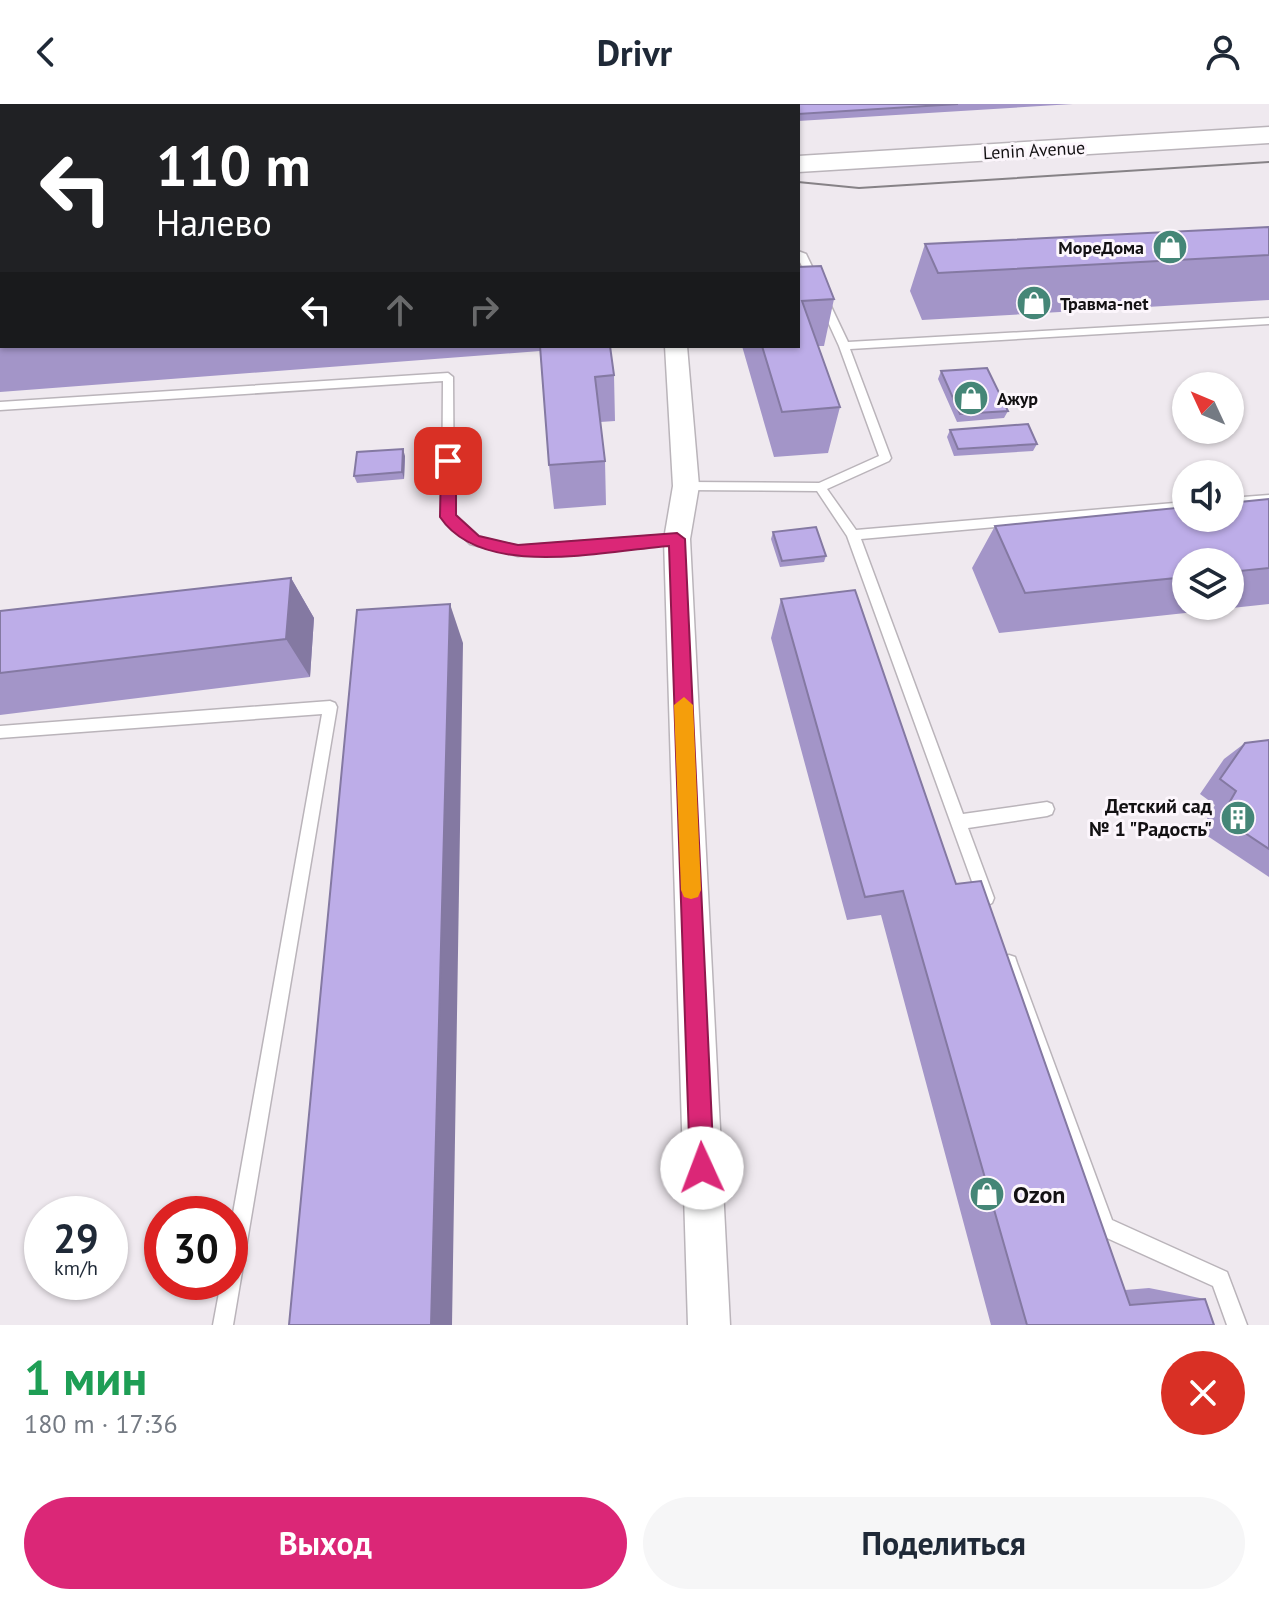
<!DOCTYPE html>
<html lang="ru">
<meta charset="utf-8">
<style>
:root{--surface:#fff;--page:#f6f6f7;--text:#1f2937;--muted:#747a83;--accent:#db2777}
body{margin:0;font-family:"PT Sans",sans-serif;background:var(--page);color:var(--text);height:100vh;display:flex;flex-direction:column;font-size:30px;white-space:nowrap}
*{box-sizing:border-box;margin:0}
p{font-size:26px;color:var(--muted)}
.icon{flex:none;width:44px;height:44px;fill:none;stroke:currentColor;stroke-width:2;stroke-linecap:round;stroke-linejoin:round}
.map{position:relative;height:1221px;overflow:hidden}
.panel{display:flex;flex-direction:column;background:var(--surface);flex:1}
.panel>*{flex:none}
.top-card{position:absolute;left:0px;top:0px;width:800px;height:244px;box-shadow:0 2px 6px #0004;background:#202124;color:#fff;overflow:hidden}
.needle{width:52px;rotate:314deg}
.fabs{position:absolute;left:1172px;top:268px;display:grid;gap:16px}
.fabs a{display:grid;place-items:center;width:72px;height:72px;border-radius:50%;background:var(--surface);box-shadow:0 2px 6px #0004;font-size:40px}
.speed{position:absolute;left:24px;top:1092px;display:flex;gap:16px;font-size:40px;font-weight:700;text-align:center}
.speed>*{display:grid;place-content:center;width:104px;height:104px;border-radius:50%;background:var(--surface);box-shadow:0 2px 6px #0004;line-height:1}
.speed small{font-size:20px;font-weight:400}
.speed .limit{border:12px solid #d22;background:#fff;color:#111}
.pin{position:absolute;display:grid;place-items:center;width:68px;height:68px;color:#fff;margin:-34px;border-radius:16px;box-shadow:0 4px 12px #0006}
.me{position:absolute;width:88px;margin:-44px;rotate:358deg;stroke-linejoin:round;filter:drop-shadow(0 0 6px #0008)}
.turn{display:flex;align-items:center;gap:28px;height:168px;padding:0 24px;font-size:36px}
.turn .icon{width:104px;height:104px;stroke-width:2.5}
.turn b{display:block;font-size:56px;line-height:68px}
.lanes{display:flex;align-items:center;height:76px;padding:0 24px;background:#0003;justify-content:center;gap:40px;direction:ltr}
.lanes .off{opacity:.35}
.round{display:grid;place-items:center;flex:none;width:84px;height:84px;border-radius:42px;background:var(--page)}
.summary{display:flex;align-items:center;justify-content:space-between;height:136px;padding:0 24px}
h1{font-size:48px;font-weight:700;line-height:60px;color:#1e9e55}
.action{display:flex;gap:16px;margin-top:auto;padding:16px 24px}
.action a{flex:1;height:92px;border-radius:48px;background:var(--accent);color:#fff;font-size:32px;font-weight:700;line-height:92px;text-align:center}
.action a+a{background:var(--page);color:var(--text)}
header{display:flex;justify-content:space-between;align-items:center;height:104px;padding:0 24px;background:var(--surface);font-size:36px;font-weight:700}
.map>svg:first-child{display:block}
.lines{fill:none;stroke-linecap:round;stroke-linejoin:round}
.service-casing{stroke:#bab4ba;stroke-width:3}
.minor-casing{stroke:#bab4ba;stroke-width:3}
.primary-casing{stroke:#bab4ba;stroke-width:3}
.service{fill:#fff;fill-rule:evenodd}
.minor{fill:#fff;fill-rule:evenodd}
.primary{fill:#fff;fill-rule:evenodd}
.tram{stroke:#868286;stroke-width:2}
.wall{fill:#a395c8;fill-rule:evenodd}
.shaded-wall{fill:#8479a2}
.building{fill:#bdade8;stroke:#8479a2;stroke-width:2}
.route{fill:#db2777;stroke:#8e194d;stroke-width:2}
.slow{fill:#f59e0b}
.labels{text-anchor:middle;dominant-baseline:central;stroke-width:6;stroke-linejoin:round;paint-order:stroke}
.far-street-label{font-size:18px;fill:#131113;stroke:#fcf6fc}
.far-poi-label{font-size:18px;font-weight:bold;fill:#131113;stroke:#fcf6fc;text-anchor:start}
.poi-label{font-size:20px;font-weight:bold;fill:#131113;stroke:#fcf6fc;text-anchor:end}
.near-poi-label{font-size:24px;font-weight:bold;fill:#131113;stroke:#fcf6fc;text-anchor:start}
</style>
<header><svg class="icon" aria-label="back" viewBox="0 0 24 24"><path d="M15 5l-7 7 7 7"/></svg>Drivr<svg class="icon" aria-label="person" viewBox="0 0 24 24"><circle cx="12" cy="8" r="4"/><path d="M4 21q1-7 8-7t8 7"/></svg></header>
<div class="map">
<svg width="1269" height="1221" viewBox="0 0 1269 1221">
<rect width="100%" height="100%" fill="#efe9ef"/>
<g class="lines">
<defs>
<path id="service" d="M798,147L806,150L819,177L817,179L809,177L798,154Z
M823,193L828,196L848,238L1269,214V220L850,245L891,354L889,357L827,385L856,426L1186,398V406L861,435L963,710L1047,698L1052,700L1054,705L1052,710L1047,712L968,724L994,794L992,799L986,802L980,799L978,794L847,432L817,387L686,386L680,382L686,378L819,379L879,352L839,242L818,196Z
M448,269L453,273L454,411L478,433L518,442L677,430L681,432L683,435L681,438L518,452L470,440L442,413L443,277L0,306V298Z
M1269,391V399L1230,402V394Z
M330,597L335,599L337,603L233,1221H213L221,1178H230V1126L322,610L0,634V622Z
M1009,851L1015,853L1017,859L1112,1116L1227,1168L1247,1221H1227L1213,1182L1098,1130L1001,859L1003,853Z"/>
<path id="minor" d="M632,0H650L651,2H633Z
M665,242H687L699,382L690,435L730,1221H688L664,435L673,382Z"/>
<path id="primary" d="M1269,23V39L798,68V52Z
M0,96H2V114H0Z"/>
</defs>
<use href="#service" class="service-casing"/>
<use href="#minor" class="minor-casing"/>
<use href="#primary" class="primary-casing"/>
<use href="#service" class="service"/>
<use href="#minor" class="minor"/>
<use href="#primary" class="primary"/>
<path class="tram" d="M798,78L859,84L1269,58"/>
</g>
<path class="wall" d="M0,0H100L101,2H2V50H0Z
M121,0H595V2H122Z
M754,0H1073L798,17V2H754Z
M1269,123V196L922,216L910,187L925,140Z
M798,163L834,195L824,242H818L840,303L828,349L774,353L742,242H798Z
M0,204H2V242H610L614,271L615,317L600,318L605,357L606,401L554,405L549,361L540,247L0,288Z
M941,267L1008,307L1004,314L957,318L938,275Z
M950,326L1037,340L1033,347L954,352L947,333Z
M405,352L404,375L357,379L354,372Z
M1269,395V500L999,529L972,464L995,422ZM1186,458H1230V502H1186Z
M773,428L826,452L824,458L780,463L771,435Z
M291,474L314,514L310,573L0,611V507Z
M781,495L956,780L1125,1186L1149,1184L1205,1195L1214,1221H991L881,811L847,816L771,534Z
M1269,636V773L1200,727L1215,701L1200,690L1224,655L1245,639Z"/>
<path class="shaded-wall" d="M61,0H78L79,2H62Z
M87,0H100L101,2H88Z
M0,12L2,15V26L0,22Z
M403,345L405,352L404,375L402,368Z
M291,474L314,514L310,573L286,535Z
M450,500L463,539L452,1221H431Z"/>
<path class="building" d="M667,0H692L693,2H668Z
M759,0H788V2H759Z
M788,0H958L798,10V2H788Z
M1269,123V151L938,169L925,140Z
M821,162L834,195L802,197L840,303L782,308L762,242H798V163Z
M0,204H2V239H0Z
M540,242H610L614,271L595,273L605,357L549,361Z
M987,264L1008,307L960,310L941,267Z
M1028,320L1037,340L958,345L950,326Z
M403,345L402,368L354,372L357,348Z
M1269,395V464L1230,468V458H1186V473L1025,489L995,422L1186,403V414H1230V399Z
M816,423L826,452L782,457L773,428Z
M291,474L286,535L0,569V507Z
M855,486L956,780L981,777L1130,1201L1205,1195L1214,1221H1027L903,787L865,793L781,495Z
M450,500L431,1221H289L357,506Z
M1269,636V745L1221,713L1236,687L1220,675L1245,639Z"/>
<path class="route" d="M448,351L456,357V411L479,432L518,441L677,429L685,435L714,1064L711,1072L702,1076L694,1072L690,1064L669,442C604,447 482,476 440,413L441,357Z"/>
<path class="slow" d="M684,593L693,601L701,786L698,793L691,795L684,793L681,786L674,601Z"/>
<defs>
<symbol id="shop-disc" viewBox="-11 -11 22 22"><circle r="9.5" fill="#458677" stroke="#fcf6fc"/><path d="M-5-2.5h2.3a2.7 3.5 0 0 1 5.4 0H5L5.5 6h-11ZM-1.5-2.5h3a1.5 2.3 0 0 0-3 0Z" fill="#fff"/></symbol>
<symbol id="building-disc" viewBox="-11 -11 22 22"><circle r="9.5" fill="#458677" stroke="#fcf6fc"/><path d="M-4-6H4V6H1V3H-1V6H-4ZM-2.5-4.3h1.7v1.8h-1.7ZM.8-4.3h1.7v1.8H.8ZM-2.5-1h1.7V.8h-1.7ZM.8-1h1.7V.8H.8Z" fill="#fff"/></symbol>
</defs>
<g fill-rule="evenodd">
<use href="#shop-disc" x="1150" y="123" width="40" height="40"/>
<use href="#shop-disc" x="1014" y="179" width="40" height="40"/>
<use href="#shop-disc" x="951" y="274" width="40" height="40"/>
<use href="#building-disc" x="1218" y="694" width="40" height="40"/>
<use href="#shop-disc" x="967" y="1070" width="40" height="40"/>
</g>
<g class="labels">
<g class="far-street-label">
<text transform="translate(1034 46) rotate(-3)">Lenin Avenue</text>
</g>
<g class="far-poi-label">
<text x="1144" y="143" text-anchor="end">МореДома</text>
<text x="1060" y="199">Травма-net</text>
<text x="997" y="294">Ажур</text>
</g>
<g class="poi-label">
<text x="1212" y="702">Детский сад<tspan x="1212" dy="23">№ 1 "Радость"</tspan></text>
</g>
<g class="near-poi-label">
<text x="1013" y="1090">Ozon</text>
</g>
</g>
</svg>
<div class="fabs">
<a><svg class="needle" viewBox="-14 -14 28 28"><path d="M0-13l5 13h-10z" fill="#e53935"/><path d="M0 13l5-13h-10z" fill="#747a83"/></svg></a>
<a><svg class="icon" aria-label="sound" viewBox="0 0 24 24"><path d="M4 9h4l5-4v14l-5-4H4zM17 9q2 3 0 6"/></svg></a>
<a><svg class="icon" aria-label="layers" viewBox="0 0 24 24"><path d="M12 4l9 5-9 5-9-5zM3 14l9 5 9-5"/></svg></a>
</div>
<div class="speed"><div>29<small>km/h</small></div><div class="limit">30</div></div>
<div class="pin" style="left:448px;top:357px;background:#d93025"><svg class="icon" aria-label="arrive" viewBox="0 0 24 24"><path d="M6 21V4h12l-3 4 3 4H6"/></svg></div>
<svg class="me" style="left:702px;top:1064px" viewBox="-20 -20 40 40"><circle r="19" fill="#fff"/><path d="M0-13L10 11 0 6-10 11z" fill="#db2777"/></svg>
<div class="top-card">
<div class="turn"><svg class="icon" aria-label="left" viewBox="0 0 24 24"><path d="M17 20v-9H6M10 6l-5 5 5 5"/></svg><div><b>110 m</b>Налево</div></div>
<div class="lanes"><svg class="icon" aria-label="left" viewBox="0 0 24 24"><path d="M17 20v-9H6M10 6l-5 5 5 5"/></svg><svg class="icon off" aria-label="ahead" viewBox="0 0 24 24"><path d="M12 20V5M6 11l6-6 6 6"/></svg><svg class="icon off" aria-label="right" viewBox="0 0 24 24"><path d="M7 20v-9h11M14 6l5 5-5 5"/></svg></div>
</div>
</div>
<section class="panel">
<div class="summary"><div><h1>1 мин</h1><p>180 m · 17:36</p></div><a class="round" style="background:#d93025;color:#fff"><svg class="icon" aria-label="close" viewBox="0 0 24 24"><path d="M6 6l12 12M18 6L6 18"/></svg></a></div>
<div class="action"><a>Выход</a><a>Поделиться</a></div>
</section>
